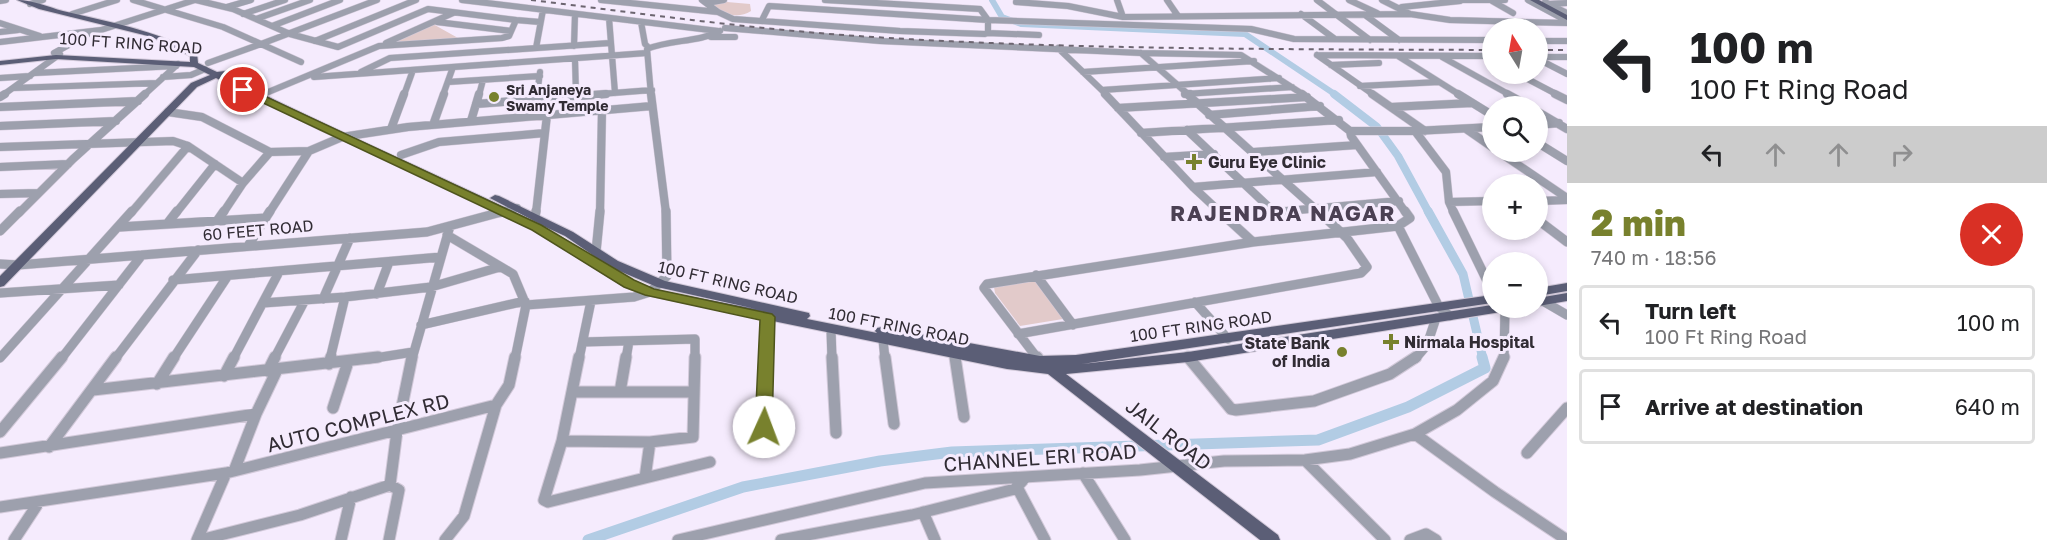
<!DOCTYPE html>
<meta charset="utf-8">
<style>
:root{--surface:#fff;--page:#f6f6f6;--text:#202124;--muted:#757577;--line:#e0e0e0;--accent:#78812d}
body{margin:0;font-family:"Golos Text",sans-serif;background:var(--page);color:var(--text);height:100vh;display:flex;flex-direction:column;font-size:22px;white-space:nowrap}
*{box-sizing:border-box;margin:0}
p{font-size:20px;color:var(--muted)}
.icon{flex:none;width:33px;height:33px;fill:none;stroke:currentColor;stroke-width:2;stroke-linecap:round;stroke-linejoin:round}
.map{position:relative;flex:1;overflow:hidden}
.drawer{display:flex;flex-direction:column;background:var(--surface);width:480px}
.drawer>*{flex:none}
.guide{background:#fff;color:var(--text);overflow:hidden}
.needle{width:39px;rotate:349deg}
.fabs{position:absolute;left:1482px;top:18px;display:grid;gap:12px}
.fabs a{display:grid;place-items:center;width:66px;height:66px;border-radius:50%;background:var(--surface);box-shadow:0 3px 9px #0003;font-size:30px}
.pin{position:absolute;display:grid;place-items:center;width:51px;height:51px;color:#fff;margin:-26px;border:3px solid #fff;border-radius:50%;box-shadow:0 2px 6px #0007}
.me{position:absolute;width:66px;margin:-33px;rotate:2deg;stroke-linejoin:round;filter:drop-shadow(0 0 4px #0008)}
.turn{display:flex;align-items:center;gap:21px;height:126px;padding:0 24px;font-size:27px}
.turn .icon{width:78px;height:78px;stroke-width:2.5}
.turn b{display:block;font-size:42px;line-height:51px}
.lanes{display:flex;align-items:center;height:57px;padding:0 24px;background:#0003;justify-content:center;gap:30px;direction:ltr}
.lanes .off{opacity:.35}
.round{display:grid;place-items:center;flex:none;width:63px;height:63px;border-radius:32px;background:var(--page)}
.head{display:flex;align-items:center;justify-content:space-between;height:102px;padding:0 24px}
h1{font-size:36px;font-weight:800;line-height:45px;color:var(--accent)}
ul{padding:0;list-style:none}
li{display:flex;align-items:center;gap:18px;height:75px;margin:0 12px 9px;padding:0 12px;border:3px solid var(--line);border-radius:6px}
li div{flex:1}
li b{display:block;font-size:22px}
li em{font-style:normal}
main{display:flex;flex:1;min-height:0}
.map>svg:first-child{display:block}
.green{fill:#e2caca}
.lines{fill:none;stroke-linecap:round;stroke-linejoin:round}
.canal-far3{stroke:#b2cce4;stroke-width:6}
.canal-far2{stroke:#b2cce4;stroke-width:8}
.canal-far1{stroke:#b2cce4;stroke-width:9}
.canal{stroke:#b2cce4;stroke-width:11}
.minor-far3-casing{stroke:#d2c9d9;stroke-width:7}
.minor-far2-casing{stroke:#d2c9d9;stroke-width:9}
.minor-far1-casing{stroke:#d2c9d9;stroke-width:10}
.minor-casing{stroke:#d2c9d9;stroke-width:13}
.major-casing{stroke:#d2c9d9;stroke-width:2}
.minor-far3{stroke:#9da0ad;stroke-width:6}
.minor-far2{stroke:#9da0ad;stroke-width:8}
.minor-far1{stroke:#9da0ad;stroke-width:9}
.minor{stroke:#9da0ad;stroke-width:11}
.major{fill:#5b5e76;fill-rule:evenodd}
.rail{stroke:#6c6570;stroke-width:2;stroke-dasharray:5 5;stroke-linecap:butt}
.route{fill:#78812d;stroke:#4e541d;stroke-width:1.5}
.poi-dot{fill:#78812d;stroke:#f5ebfd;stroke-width:2}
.labels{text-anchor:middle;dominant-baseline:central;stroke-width:6;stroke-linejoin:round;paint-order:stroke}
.far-poi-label{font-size:14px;font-weight:bold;fill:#312c34;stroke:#f5ebfd;text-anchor:start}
.street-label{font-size:16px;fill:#312c34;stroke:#f5ebfd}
.poi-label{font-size:16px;font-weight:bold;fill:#312c34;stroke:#f5ebfd;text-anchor:start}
.near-street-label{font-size:20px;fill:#312c34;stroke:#f5ebfd}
.district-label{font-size:22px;font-weight:bold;letter-spacing:1.5px;fill:#4b4053;stroke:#f5ebfd}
</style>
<main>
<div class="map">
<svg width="1567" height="540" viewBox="0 0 1567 540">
<rect width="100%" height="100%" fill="#f5ebfd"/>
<path class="green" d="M727,2L750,4L751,11C737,20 722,14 711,3Z
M433,24L458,38L393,43Z
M1035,281L1063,319L1020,326L995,293L994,287Z"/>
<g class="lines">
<path class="canal-far3" d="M992,0L1002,17L1021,24L1245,34L1336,95"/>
<path class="canal-far2" d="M1334,94L1377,127L1398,156L1429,213"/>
<path class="canal-far1" d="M1428,211L1463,274L1483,359"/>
<path class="canal" d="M588,540L743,487L880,461L952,452L1318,440L1408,407L1485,368L1482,357"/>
<defs>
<path id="minor-far3" d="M133,0L223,27L261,44L377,0
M196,0L233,9L290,34L338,47L428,9L516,20L509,36L502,38L379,46L266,93
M462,0L718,31
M601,0L718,12
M702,0L718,12L733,19L900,31L985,34L988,33V20L1251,29L1294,39L1492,40
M1117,0L1123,17
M1167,0L1178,16
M1317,0L1370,40
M1349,0L1377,13
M1458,0H1505
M1528,0L1567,21
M0,1L6,0
M1492,1L1513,13
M1016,2L1068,6L1123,17L1410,14L1382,0
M1545,2L1567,13
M707,3L724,0
M30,4L43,0
M1548,4L1567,3
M227,7L251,0
M1402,7L1460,1
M72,14L117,0
M243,14L285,0
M1301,14L1335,39
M1410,14L1450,20L1567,23
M1365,15L1399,40
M609,18L615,93
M256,19L310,0
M516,20L540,22
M762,20L769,6L988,20L980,9L825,0
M437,22L511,31
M641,22L645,44L649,48
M0,23L40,36
M272,26L340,0
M725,28L880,41L1141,53L1241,55L1304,95
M0,32L18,30
M987,33L1039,35
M711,37H735
M315,41L416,0
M1538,41H1567
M0,42L101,30L195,0
M386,43L453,13
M574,46L575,14
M536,48L543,10
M1058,48L1107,95
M54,53L87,35
M1141,53L1189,95
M1317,55L1492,56
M1317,55L1374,95
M1398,56L1460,95
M1442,57L1510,95
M1538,57H1567
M575,59L576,95
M1538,59L1567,74
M208,63L261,44L301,62
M1331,65L1379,63
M361,72L390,58L610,43
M1083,72L1254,61
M35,73L176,66
M1518,74L1558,95
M163,77L191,75L205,69
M314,77L647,53
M0,78L30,76
M448,82L540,76
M1360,86L1439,82
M13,88L157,83
M1102,90L1279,78
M1185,94L1292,87
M3,95L60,54
M144,95L178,64
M404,95L413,70
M443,95L453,67
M479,95L483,80
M537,95L540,72
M587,95L652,90
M651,95L647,49C671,39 697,43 720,31"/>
<path id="minor-far2" d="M576,94V96
M651,94L666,213
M1105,94L1193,187L1221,213
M1185,94H1190
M1187,94L1320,213
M1302,94L1350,131L1351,136L1406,213
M1372,94L1425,131
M1458,94L1492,115
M1507,94L1529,106
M1555,94L1567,100
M0,97L5,94
M537,99L538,94
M476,104L606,94
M0,107L138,101
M1391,107L1472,103
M1118,108L1307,97
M168,112L202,117L270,152L309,151
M1538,112L1567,129
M1209,115L1320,106
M471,121L479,94
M433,125L444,94
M1538,125L1559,123
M0,126L116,121
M391,129L404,94
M1466,129L1492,147
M1187,130L1274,212
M1350,131H1415L1492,127
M1415,131L1446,172L1449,202
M1141,133L1339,120
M1538,143L1567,161
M0,147L173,141L188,146L243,183
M1254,152L1357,145
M1499,152L1567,198
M401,155L439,142L545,133
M1164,157L1214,154
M0,167L68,164
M1193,187L1377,172
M0,194L38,193
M1538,201L1567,200
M19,213L73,159L145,94
M131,213L188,146
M176,213L215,164
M223,213L243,183L270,152
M269,213L309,151L342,137L408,127L652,106
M500,213L517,208
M536,213L547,115
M600,213L602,110
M1264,213L1399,201
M1454,213L1449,202L1492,201"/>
<path id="minor-far1" d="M1453,211L1492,291
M1225,216L1282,211
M535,217L536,211
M1538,220L1567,242
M217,221L224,211
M167,224L177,211
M1398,226L1410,218L1405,211
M120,227L266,218
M0,231L20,211
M447,235L513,274L526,305
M1253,242L1398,226L1439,307L1450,316
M248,246L270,211
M596,252L600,211
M0,264L18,265L427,232L505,211
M1036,275L1073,325
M173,280L441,257
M0,293L119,285
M377,294L389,262
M323,299L350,238
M1543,301L1567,315
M1195,302L1228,339
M263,303L345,297L431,287L500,267
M421,325L525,301
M831,330L832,359
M1018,334L1361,273L1367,267L1347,238L1318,211
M883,340L885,359
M583,342L695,339V359
M954,354L955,359
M1188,357L1189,359
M0,358L132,211
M61,359L142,255
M115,359L198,250
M173,359L227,277
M233,359L279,272
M274,359L305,300
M330,359L345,297
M369,359L413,352
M412,359L450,226
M515,359L526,305L634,297L650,292L667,276L666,211
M579,359L591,301
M626,359L629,341
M766,359L767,317
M1038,359L984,288L987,284L1253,242L1219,211
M1415,359L1427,345L1436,318
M1504,359L1505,308"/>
<path id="minor" d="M832,357L836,433
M885,357L894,424
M955,357L964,417
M1037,357L1040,361
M1188,357L1231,409L1236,410L1314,401L1390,374L1416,357
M329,364L331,357
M268,371L275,357
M224,376L234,357
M157,384L174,357
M93,390L378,357
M572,392H694
M620,392L626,357
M333,408L348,362
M0,432L62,357
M1415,434L1495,492L1567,540
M562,441L650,442L645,478L548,502L544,500Z
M562,441L579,357
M650,442L693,437L695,357
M49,447L116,357
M763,449L766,357
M0,453L256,414
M1527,453L1567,408
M1305,460L1385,540
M234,471L256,414L277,370
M1083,473L1125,540
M645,478L710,462
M390,485L397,431L412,357
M1017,487L1045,540
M0,507L226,473L496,405L509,385L515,357
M923,512L935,540
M14,540L39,502
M197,540L226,473
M200,540L300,515L390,485L399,490L389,540
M341,540L351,497
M445,540L464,516L496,405
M678,540L925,483L1140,470L1224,461L1305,460L1350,454L1415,434L1457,410L1493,381L1504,357
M781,540L912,515L1015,489L1025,478
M1410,540L1426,534L1436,540"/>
<path id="major" d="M17,0C33,0 48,7 63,11C109,22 155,30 197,53L198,63L217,72L225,71L226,73L224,75C328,127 435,174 540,224L490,198L495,195L499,196L573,232L618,261L665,281L809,313L810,316L807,319L877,333L875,331L877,328L882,327L1040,356L1076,355L1492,295V303L1082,364L1188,352L1492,305V308H1507L1501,312L1188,362L1066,374L1278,535L1280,540H1260L1048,374L1007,369L646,295L625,287L533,229L421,175L320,130L216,78L197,87L4,286L0,287V276L191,83L210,75L194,67L56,59L0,65V61L56,55L190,62V56L152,37L39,9ZM541,225L565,236L610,267L657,287L756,309L653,289L633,281Z
M1530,0H1539L1567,15V20Z
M1567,283V291L1538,296V288Z
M1567,293V301L1538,306V298Z"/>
</defs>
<use href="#minor-far3" class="minor-far3-casing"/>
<use href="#minor-far2" class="minor-far2-casing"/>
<use href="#minor-far1" class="minor-far1-casing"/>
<use href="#minor" class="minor-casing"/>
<use href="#major" class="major-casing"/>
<use href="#minor-far3" class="minor-far3"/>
<use href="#minor-far2" class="minor-far2"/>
<use href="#minor-far1" class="minor-far1"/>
<use href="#minor" class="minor"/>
<use href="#major" class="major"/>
<path class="rail" d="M531,0C645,14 758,30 873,37C1079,50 1286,49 1492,50
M1538,50H1567"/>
</g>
<path class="route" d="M240,88H247L541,225L634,280L654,289L772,314L775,317L772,427L770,431L764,433L758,431L755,427L760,320L645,295L624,287L532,230L240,92Z"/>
<g class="poi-dot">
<circle cx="494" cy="97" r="6"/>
<path d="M1191 153h6v6h6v6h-6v6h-6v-6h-6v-6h6z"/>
<path d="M1388 333h6v6h6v6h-6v6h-6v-6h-6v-6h6z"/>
<circle cx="1342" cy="352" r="6"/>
</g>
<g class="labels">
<g class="far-poi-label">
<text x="506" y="89">Sri Anjaneya<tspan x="506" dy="16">Swamy Temple</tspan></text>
</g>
<g class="street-label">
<text transform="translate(131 43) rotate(4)">100 FT RING ROAD</text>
<text transform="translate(258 230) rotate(-5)">60 FEET ROAD</text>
<text transform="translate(728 282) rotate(13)">100 FT RING ROAD</text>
<text transform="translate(899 326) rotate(11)">100 FT RING ROAD</text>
<text transform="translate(1201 326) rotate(-8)">100 FT RING ROAD</text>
</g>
<g class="poi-label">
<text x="1208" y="162">Guru Eye Clinic</text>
<text x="1404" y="342">Nirmala Hospital</text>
<text x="1330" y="343" text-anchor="end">State Bank<tspan x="1330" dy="18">of India</tspan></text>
</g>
<g class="near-street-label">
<text transform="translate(358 422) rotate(-14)">AUTO COMPLEX RD</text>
<text transform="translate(1169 434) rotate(38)">JAIL ROAD</text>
<text transform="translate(1040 457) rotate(-4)">CHANNEL ERI ROAD</text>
</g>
<g class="district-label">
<text x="1283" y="212">RAJENDRA NAGAR</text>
</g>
</g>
</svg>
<div class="fabs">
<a><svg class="needle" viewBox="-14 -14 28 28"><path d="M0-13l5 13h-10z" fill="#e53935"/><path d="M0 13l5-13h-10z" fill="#757577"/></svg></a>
<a><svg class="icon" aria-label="search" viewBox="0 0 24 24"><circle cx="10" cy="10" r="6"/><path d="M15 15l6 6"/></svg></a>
<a>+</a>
<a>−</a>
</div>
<div class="pin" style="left:243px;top:90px;background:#d93025"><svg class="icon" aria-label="arrive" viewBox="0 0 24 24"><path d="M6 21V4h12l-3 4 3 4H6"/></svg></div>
<svg class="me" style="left:764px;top:427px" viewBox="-20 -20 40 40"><circle r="19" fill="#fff"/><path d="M0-13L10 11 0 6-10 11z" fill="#78812d"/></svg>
</div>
<section class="drawer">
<div class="guide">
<div class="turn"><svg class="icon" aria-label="left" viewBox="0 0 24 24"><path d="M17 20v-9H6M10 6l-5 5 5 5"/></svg><div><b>100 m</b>100 Ft Ring Road</div></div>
<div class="lanes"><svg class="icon" aria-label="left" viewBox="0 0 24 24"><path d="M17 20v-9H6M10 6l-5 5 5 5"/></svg><svg class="icon off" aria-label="ahead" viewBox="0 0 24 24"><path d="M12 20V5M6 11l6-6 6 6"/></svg><svg class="icon off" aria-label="ahead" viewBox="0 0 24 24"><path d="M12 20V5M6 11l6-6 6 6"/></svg><svg class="icon off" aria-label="right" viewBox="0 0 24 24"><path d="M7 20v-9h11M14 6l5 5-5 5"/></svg></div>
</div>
<div class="head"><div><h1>2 min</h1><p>740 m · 18:56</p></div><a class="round" style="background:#d93025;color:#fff"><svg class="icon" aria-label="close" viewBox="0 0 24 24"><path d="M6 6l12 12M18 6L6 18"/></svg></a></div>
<ul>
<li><svg class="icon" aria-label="left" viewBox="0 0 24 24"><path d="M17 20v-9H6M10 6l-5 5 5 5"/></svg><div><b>Turn left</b><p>100 Ft Ring Road</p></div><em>100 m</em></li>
<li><svg class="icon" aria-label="arrive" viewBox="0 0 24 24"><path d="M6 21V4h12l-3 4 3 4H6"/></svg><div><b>Arrive at destination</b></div><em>640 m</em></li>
</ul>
</section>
</main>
